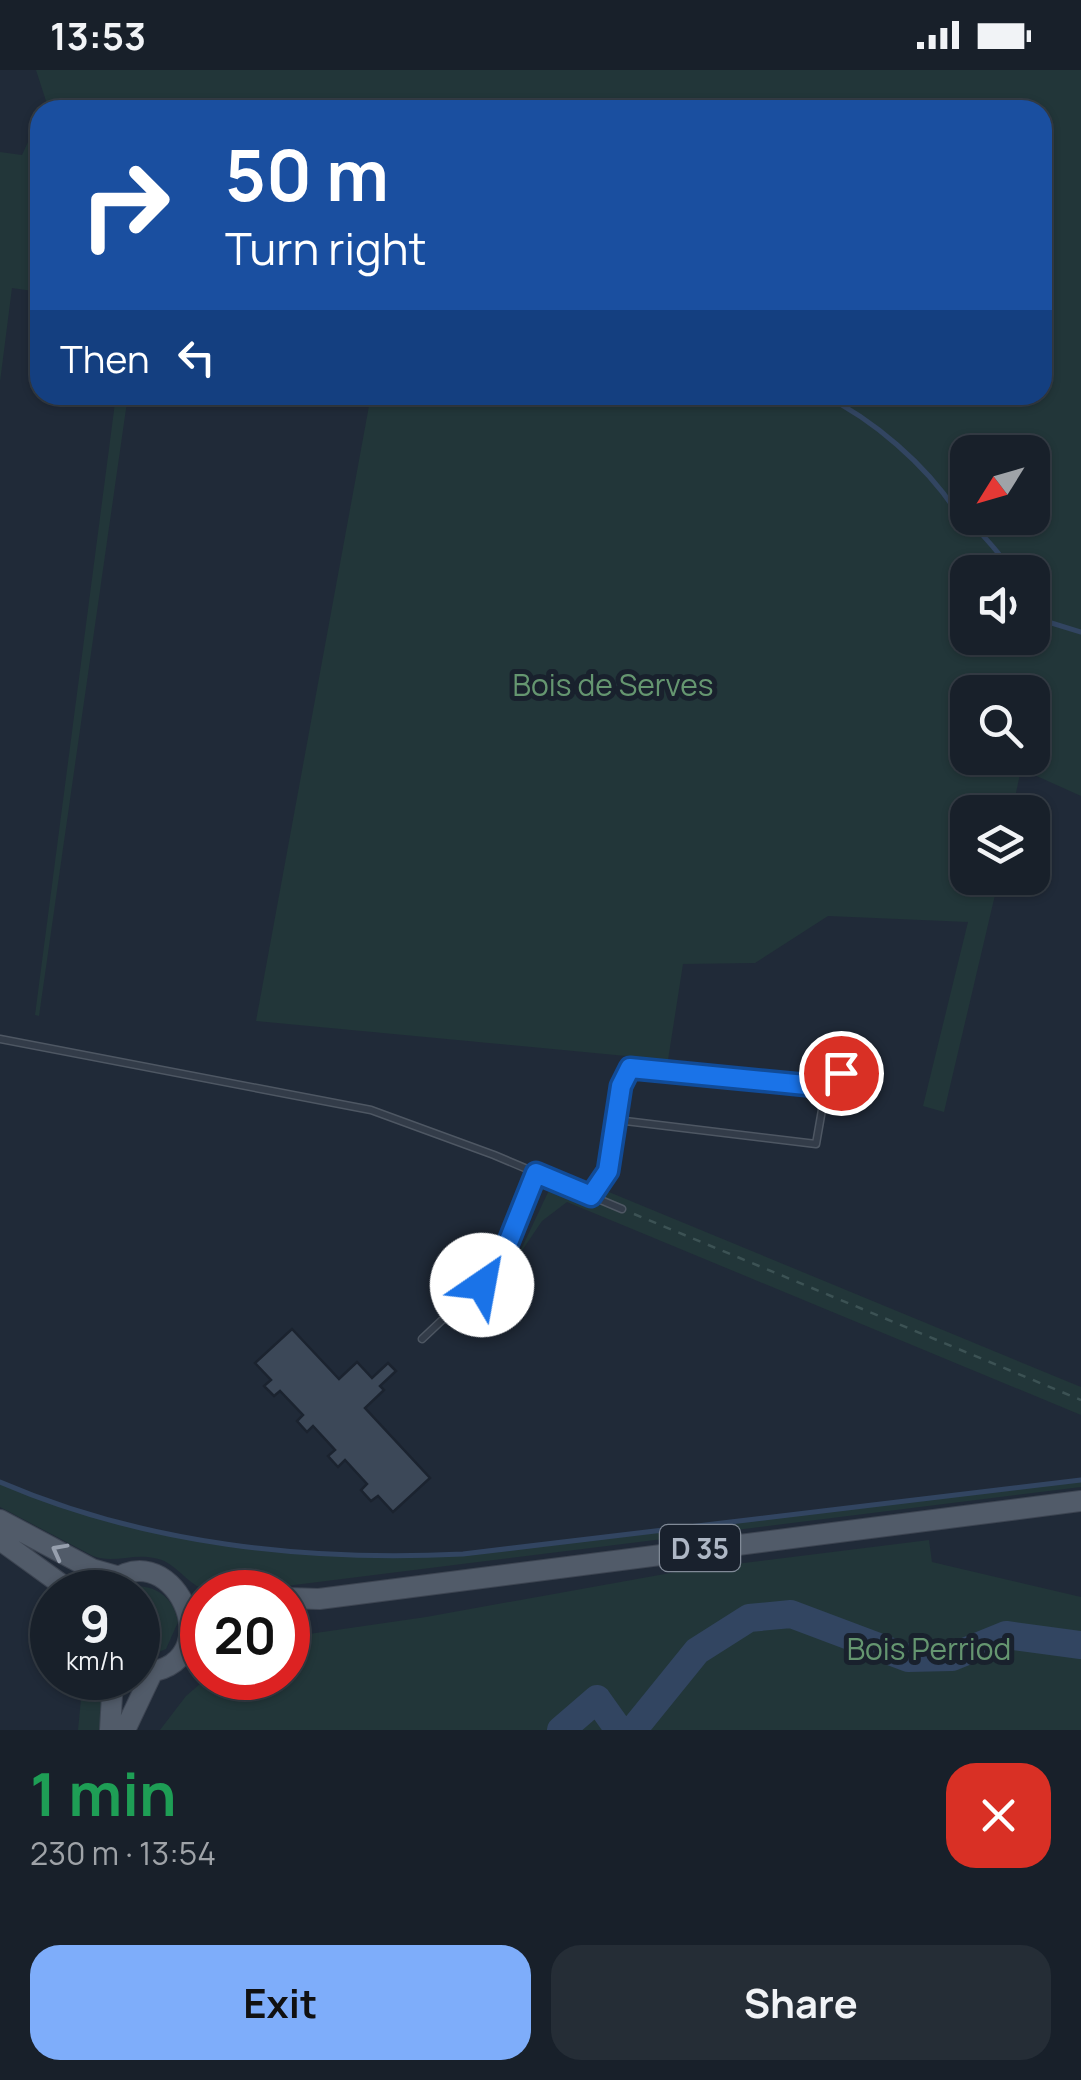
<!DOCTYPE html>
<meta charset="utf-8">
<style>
:root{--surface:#18202a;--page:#252d36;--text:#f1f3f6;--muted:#9fa3a8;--line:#363e47;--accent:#7eadfa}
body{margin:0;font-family:Manrope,sans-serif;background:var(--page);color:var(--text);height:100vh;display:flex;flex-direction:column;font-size:38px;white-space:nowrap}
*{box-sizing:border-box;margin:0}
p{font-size:32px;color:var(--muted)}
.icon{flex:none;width:55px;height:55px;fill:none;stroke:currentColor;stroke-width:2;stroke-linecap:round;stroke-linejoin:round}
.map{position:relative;height:1660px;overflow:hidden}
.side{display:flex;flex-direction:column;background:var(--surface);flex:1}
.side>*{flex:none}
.banner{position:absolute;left:30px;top:30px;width:1022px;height:305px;border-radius:30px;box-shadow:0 2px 8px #0004,0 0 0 2px var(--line);background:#1a4fa0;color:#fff;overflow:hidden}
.needle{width:65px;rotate:233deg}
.fabs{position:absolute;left:950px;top:365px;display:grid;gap:20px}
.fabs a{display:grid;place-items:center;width:100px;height:100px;border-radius:20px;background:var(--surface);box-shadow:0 2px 8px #0004,0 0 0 2px var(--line);font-size:50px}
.speed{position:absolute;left:30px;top:1500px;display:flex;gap:20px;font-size:50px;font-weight:700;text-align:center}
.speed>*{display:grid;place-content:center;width:130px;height:130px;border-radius:50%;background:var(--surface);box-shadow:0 2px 8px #0004,0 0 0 2px var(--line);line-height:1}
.speed small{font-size:25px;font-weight:400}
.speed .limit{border:15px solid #d22;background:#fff;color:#111}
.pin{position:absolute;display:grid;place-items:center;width:85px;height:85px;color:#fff;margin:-42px;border:5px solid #fff;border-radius:50%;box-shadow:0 2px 10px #0007}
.me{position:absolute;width:110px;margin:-55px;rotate:33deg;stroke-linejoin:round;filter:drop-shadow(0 0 8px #0008)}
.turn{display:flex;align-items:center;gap:35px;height:210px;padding:0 30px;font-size:45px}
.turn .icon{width:130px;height:130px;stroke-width:2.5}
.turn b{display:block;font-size:70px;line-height:85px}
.then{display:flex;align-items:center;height:95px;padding:0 30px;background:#0003;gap:20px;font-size:38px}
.round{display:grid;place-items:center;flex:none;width:105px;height:105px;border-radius:30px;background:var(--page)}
.overview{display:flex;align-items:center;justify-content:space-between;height:170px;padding:0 30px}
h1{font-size:60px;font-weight:700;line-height:75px;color:#1e9e55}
.primary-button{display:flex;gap:20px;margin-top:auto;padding:20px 30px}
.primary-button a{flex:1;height:115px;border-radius:30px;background:var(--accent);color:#111;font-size:40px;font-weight:700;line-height:115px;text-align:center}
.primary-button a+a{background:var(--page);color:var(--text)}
.status{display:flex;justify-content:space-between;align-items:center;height:70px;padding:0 50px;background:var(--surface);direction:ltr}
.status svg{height:28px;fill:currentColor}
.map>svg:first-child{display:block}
.green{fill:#223639;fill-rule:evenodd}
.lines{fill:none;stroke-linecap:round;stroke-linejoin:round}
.stream{stroke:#324561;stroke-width:5}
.river{stroke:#324561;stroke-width:28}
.building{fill:#3c4858;stroke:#1b232f;stroke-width:2.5}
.service-casing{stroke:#4e5763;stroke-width:9}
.primary-casing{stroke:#3d4552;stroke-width:22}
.path{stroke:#3c5254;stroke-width:2.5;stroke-dasharray:8 8;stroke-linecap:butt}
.service{stroke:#333c49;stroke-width:6}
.primary{stroke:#515b69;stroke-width:20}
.oneway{stroke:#97a0ae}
.route-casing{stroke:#114b97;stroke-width:25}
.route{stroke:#1a73e8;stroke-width:18}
.labels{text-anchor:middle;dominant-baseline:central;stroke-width:10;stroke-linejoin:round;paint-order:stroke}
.shield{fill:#19212d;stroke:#818a97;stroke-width:2.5}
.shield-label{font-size:28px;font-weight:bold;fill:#aeb7c5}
.park-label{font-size:30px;fill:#659670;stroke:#19212d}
</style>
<div class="status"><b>13:53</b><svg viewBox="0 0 49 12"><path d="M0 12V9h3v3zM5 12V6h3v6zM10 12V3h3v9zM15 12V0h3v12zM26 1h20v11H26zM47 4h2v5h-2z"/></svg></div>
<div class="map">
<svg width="1081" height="1660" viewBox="0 0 1081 1660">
<rect width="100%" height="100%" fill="#202a38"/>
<path class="green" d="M36,0H1081V726L1021,699L1012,742H968V808H999L944,1042L923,1036L968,852L828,846L755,893L683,894L668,990L256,951L371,325H1042V40H43L46,31ZM968,382H1032V448H968ZM968,502H1032V568H968ZM968,622H1032V688H968Z
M40,46V222L12,218L0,312V82L22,85Z
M116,325H128L39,946L35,945Z
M558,1101L1081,1317V1345L567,1132L542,1151L517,1188Z
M1081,1410V1417L254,1520C237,1521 215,1525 199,1517C183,1509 174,1491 154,1488C132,1483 114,1494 93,1486L0,1437V1412C144,1474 307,1492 463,1484Z
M929,1470L932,1492L1081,1527V1660H160L186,1626L207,1608H288V1567L426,1547L687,1500Z
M137,1516C159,1517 174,1529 178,1552L166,1579L142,1589H138V1522H121Z
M76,1608H102L101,1660H78L81,1629Z"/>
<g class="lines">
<path class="stream" d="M823,325C873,349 926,395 956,441C960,447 968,449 973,455C988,470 1001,486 1013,502
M1032,527L1036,531L1032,537
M1032,547L1081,562
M0,1412C144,1474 307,1492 463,1484L1081,1410"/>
<path class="river" d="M561,1660L597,1629L619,1660
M633,1660L697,1581L749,1548L791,1544L908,1588L952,1587L1006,1565L1081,1575"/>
</g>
<path class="building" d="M292,1259L339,1309L357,1292L372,1308L388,1293L396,1301L380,1316L384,1320L365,1338L430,1408L393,1442L378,1426L371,1431L361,1420L367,1414L345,1390L338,1397L328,1386L335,1380L313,1356L307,1362L297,1351L303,1345L280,1321L274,1326L264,1316L271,1310L255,1293Z"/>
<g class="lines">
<defs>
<path id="service" d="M0,969L371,1040L494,1085L622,1139
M617,1050L816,1074L826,1017
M591,1126L608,1101L621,1016L630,998L826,1017L841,1003
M422,1269L494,1201L516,1158L536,1103"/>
<path id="primary" d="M0,1450L92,1499L120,1507
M0,1470L72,1522
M100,1522C169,1446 241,1601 138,1603
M288,1528L319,1529L1081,1431
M110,1660L113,1608
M125,1660L153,1601"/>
</defs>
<use href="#service" class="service-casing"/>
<use href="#primary" class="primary-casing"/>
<path class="path" d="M634,1144L1081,1330"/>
<use href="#service" class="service"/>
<use href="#primary" class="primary"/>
</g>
<defs><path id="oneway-chevron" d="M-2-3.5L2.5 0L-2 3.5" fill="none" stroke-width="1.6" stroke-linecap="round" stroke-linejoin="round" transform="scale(2.5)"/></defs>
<use class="oneway" href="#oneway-chevron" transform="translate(59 1481) rotate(-152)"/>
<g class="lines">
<defs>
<path id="route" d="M482,1215L504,1183L536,1103L591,1126L608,1101L621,1016L630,998L826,1017L841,1003"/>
</defs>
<use href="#route" class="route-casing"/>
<use href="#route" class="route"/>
</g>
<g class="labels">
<rect class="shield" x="660" y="1455" width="80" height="46" rx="8"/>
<g class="shield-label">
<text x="700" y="1478">D 35</text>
</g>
<g class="park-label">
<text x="613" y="614">Bois de Serves</text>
<text x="929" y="1578">Bois Perriod</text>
</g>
</g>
</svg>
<div class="fabs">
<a><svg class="needle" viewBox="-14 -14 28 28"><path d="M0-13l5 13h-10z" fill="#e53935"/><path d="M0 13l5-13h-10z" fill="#9fa3a8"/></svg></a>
<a><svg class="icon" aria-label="sound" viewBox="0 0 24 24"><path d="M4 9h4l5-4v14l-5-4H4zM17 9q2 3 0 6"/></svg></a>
<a><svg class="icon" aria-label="search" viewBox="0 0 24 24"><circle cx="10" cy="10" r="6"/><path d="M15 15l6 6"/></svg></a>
<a><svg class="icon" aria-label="layers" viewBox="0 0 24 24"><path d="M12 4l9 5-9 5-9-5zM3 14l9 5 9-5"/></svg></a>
</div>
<div class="speed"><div>9<small>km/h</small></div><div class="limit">20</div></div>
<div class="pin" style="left:841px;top:1003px;background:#d93025"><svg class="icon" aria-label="arrive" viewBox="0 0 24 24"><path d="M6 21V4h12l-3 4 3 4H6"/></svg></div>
<svg class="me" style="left:482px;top:1215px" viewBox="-20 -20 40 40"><circle r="19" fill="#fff"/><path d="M0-13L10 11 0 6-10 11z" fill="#1a73e8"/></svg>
<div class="banner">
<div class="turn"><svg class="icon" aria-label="right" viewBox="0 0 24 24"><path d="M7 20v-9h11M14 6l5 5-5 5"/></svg><div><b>50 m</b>Turn right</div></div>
<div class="then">Then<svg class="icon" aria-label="left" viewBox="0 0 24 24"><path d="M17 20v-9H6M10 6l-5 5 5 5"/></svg></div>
</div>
</div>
<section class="side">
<div class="overview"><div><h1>1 min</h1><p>230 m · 13:54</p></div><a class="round" style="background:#d93025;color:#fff"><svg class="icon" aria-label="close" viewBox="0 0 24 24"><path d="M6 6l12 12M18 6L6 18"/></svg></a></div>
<div class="primary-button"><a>Exit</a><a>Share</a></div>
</section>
